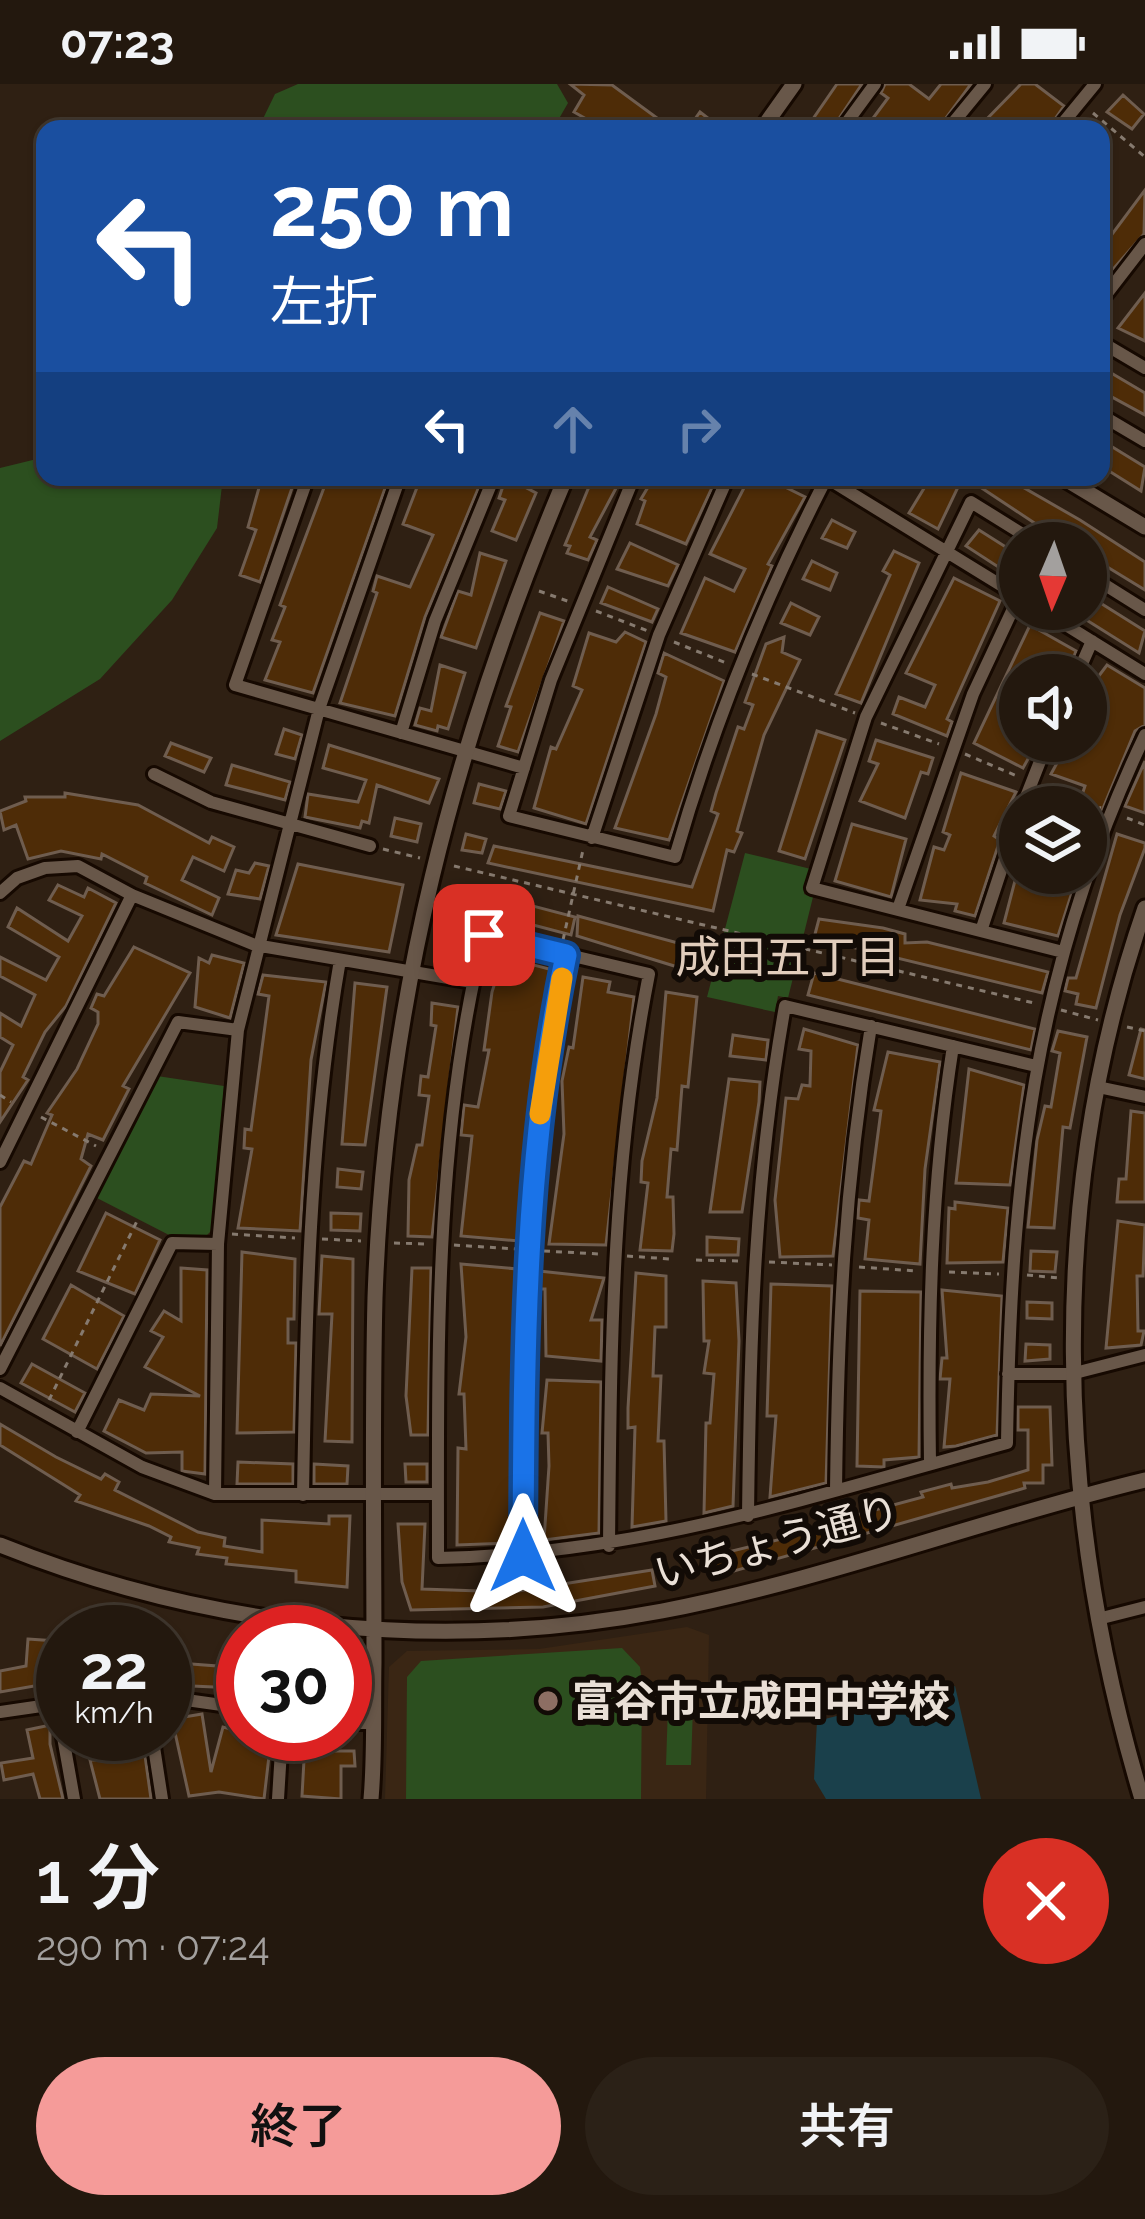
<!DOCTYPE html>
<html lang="ja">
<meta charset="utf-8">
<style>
:root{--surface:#23180e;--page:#2b2117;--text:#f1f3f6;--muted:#a3a09e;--line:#40372e;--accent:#f59b99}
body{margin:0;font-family:Raleway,"Noto Sans JP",sans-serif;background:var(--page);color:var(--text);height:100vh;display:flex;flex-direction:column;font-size:45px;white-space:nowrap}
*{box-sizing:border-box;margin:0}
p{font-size:39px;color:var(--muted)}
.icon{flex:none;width:66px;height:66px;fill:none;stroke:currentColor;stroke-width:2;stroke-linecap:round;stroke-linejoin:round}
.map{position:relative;height:1715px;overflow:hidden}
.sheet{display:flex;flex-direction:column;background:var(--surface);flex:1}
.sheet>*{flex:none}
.top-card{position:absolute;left:36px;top:36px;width:1074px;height:366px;border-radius:24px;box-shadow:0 3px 9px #0004,0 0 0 3px var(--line);background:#1a4fa0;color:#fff;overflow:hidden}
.needle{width:78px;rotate:182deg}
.buttons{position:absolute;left:999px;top:438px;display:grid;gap:24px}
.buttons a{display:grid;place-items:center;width:108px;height:108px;border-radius:50%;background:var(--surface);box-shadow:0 3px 9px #0004,0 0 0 3px var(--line);font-size:60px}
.speed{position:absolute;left:36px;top:1521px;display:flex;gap:24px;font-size:60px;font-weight:700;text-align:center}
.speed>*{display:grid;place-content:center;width:156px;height:156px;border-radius:50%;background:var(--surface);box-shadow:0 3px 9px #0004,0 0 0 3px var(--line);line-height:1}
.speed small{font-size:30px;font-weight:400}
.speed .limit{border:18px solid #d22;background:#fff;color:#111}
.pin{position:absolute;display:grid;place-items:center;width:102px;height:102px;color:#fff;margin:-51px;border-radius:24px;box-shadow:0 6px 18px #0006}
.me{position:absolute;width:132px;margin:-66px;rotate:0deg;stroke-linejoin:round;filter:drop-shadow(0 0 9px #0008)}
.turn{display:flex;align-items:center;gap:42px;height:252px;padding:0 36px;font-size:54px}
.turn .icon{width:156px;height:156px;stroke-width:2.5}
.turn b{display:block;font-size:84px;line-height:102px}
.lanes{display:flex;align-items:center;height:114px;padding:0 36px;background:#0003;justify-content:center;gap:60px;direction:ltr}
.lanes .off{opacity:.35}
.round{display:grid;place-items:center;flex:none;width:126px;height:126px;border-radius:63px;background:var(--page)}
.headline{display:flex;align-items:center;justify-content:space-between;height:204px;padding:0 36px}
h1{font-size:72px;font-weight:600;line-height:90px}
.action{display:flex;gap:24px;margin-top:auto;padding:24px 36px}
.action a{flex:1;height:138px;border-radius:72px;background:var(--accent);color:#111;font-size:48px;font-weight:600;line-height:138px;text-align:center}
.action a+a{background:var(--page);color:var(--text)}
.status{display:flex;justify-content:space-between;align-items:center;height:84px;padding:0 60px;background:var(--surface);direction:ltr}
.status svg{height:33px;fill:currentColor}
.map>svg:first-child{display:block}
.built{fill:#3a2614}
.green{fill:#2c4f1f}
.water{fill:#1a404b}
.building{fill:#4e2c07;stroke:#6f5d4f;stroke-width:3}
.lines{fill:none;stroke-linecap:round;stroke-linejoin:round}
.service-casing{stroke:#160901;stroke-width:12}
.minor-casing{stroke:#160901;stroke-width:18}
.tertiary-casing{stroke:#160901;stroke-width:21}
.path{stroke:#867a6f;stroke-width:3;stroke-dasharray:6 6;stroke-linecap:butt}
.service{stroke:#685749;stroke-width:6}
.minor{stroke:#685749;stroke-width:12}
.tertiary{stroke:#685749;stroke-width:15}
.route-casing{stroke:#114b97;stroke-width:30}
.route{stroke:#1a73e8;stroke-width:21}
.slow{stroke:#f59e0b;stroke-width:21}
.education-dot{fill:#8d6e63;stroke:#120b06;stroke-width:4.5}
.labels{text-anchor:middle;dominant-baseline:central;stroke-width:12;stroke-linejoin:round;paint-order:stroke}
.street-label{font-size:42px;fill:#e9dfd6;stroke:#120b06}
.poi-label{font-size:42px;font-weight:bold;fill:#e9dfd6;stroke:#120b06;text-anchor:start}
.neighbourhood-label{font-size:45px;fill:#e1cdbc;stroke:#120b06}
</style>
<div class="status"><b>07:23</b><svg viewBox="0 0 49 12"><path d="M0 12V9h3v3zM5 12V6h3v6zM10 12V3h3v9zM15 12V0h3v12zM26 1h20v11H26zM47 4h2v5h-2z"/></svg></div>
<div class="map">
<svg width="1145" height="1715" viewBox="0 0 1145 1715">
<rect width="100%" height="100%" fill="#2f2013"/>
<path class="built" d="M687,1543L709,1551L706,1715H385L389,1583L407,1567L539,1565Z"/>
<path class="green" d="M298,0H557L568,19L553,45H258L275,10Z
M45,373V393H223L217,444L172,516L100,595L0,657V384Z
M745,769L811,785L804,810L813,813L788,914L778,912L775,928L707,913Z
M157,992L224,1002L212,1146L205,1153L169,1151L95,1113Z
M622,1564L640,1583L642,1600L641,1715H406L407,1593L421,1577Z
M668,1622L693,1623L691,1681H666Z"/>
<path class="water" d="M955,1602L981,1715H826L814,1695L817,1637Z"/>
<path class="building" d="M570,0L612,1L672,45H604L574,28L584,11Z
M837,0H862L832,45H806Z
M885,0H909L929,15L941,0H971L938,45H865L888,14L881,9Z
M1021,0H1035L1064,22L1048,45H977Z
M1123,11L1144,30L1132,45L1107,28Z
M700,28L722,45H688Z
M1145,106L1144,150L1108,191L1101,186V165Z
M1145,209V257L1118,244Z
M1101,283L1145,309V331L1101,307Z
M1101,356L1145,383L1141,407L1101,382Z
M262,393L293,401L260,498L240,491L256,446L248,443Z
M328,393H389L313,609L265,596L280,558L272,556L285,523L280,521Z
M421,393H483L425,533L395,632L340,619L377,509L373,507L377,492L410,503L433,451L403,440Z
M506,393L536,409L516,456L492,447L505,416L499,414Z
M593,393H622L590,453L597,456L588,476L567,469L570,462L565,461Z
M654,393H717L686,460L637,440L645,417L641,415Z
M738,393H781L777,399L805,413L768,480L772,482L735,568L681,549L705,494L734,507L745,485L710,470L745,402L737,398Z
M912,393H949L960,399L938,445L909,429L926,401Z
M965,393H1005L1080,436L1145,478V506L1086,470V459H1070L1042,444Z
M832,436L855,448L847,464L822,454Z
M979,446L1020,472V497L966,462Z
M630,459L678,481L668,502L617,485Z
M894,467L919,479L861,619L836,610L890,491L883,487Z
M480,469L506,477L476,564L441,553L458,507L471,511Z
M812,477L837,489L830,506L803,495Z
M954,494L1000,517L947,635L952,638L947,652L893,630L899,613L925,623L935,601L906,589Z
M608,503L658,525L652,538L601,519Z
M1086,510L1145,547L1139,569L1069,525H1086Z
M791,519L819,533L810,551L781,539Z
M540,529L564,537L518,668L498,662L511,623L506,622Z
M1030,541L1076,567L1067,591H1020V659L1033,666L1023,684L974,659Z
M625,548L646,558L586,740L534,724L551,663L556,665L582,606L573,602L589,549L616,558Z
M784,553L782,568L800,576L764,651L737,747L742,749L734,768L727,766L713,827L488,779L494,762L692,803L718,730L711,727L716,709L738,643L744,645L753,621L745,618L766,560Z
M664,569L724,597L669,756L615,744L656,630L666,593L658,589Z
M440,581L465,589L448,645L438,642L437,647L415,641L420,624L431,627Z
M1107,581L1145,604V641L1135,647L1087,763L1086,723H1078L1085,702L1051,690L1069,657H1086V609Z
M284,645L302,651L295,675L276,670Z
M817,647L845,656L805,775L779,767Z
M876,656L933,674L928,690L921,688L905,734L860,717L878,680L869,677Z
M171,659L211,674L204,688L165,672Z
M329,661L439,695L429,719L377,701L369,739L362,737L360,744L305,733L308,710L358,718L366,696L323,684Z
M1145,677V729L1125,722Z
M232,681L290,698L285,716L226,701Z
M961,689L1016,708L994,752L1000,756L975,832L955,827L957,820L920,816L934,763L944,766L950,751L943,748Z
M479,700L506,707L500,725L474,719Z
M65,709L138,721L209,759L212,753L234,763L224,787L193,773L182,796L219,814L212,831L145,799L147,793L102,770L101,775L61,767L28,775L16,741L4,746L0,727L26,717L25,713H65Z
M395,734L421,740L417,758L391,752Z
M852,740L906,755L891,813L835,797Z
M466,750L486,755L482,769L462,766Z
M1117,750L1145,759V764L1120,831L1096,924L1076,920L1078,910L1065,907L1068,894H1076Z
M255,779L269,782L260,815L228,810L236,786L249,789Z
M298,780L403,801L389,868L276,851Z
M1017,789H1046L1075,799L1058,852L1004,839Z
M58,801L84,813L88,804L116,819L66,922L45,948L23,993L28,996L0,1038V988L13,961L0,953V929L21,942L35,911L0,892V873L46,896L59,873L8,843L17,824L68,857L82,832L49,816Z
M459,811L501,820L502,814L575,833L571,851L484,828L482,840L473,838L465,885L442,882Z
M578,832L704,866L697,889L577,852Z
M819,835L883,844L905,850V859L927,858L1048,888L1042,909L814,854Z
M134,863L190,889L123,1002L129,1005L103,1056L88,1050L81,1075L91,1082L0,1262V1123L24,1077L31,1080L52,1031L47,1029L77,985L98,940V928L91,924L97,910L104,912Z
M212,871L244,879L230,934L195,923L199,874L209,879Z
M503,873L553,886L534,993L519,1157L461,1152L472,1052L461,1051L464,1021L478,1023L489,966H484L492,908Z
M814,889L1035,945L1031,966L808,911Z
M263,891L326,898L311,976L300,1147L238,1144L252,1065L244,1064L245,1045L251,1046L269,912L258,910Z
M583,893L610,898L608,908L634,913L606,1161L549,1160L564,1050L562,997L569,963L573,964Z
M355,899L387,903L365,1061L342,1060Z
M666,908L697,913L688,1003L682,1002L677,1066L671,1065L667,1113H673L674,1150L672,1167L640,1166L648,1099L641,1098L642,1077L657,1014Z
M432,919L458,923L432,1153L408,1152L409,1096L417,1061H422L429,1012L419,1011L421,992L428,993L436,942L431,941Z
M804,945L858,961L833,1172L780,1173L775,1116L786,1014L798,1015L802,1001L810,1002L811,967L799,965Z
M1141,945L1145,946V995L1129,991Z
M1058,947L1087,953L1070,1044L1063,1043L1054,1144L1028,1143L1037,1056L1045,1022L1051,1023L1060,969L1052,967Z
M733,951L768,956L766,976L730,972Z
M888,968L940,978L925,1085L920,1180L865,1175L869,1136L858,1134L859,1116L869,1117L881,1027L874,1026Z
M969,985L1024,1001L1010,1101L956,1099Z
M729,995L760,998L759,1018L742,1128H710Z
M1131,1027L1145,1029V1118H1117L1119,1095H1126Z
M338,1085L363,1088L361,1105L337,1103Z
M955,1118L1008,1124L1003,1178L947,1179L949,1124L955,1125Z
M106,1129L160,1156L135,1210L78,1187Z
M331,1129L361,1130L360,1147L331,1146Z
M1118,1137L1145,1141L1143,1192H1137L1138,1247H1144L1141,1261L1106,1264Z
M707,1153L739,1155L738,1171H707Z
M1031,1167L1057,1168L1055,1188L1030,1187Z
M242,1168L295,1175L294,1235H288V1259H296L294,1348L237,1349Z
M322,1172L353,1175L352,1358L325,1357L332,1230H319Z
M461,1180L518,1185L513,1459L457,1461L458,1364L466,1365L464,1310H459L466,1253Z
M181,1184L207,1186L205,1390L182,1387V1368L146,1369L104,1347L119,1316L144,1326L151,1310L200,1312L145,1283L163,1253L151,1247L164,1227L181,1237Z
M412,1184H431L428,1351H411L406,1312Z
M539,1187L604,1194L591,1236H602L601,1277L546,1272L545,1205H539Z
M636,1189L666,1192V1243H655L653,1292H661L658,1357H664L666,1437L632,1443L635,1343L628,1344V1324Z
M703,1197L736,1199L739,1257L733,1422L704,1429L706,1339H710L714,1290L704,1289L709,1257H704Z
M771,1200L832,1202L826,1399L770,1413L776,1332H767Z
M71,1201L124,1232L97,1285L43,1255Z
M942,1206L1002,1212L997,1351L956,1362L944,1363L950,1295H940L942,1274H947Z
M860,1207L921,1208L919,1373L884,1376V1383L857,1382Z
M1027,1218L1052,1219V1235L1027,1234Z
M1026,1260L1050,1261V1275L1025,1277Z
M32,1280L85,1309L75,1328L21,1299Z
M547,1296L601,1298L599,1449L544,1456L549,1382L548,1349H542Z
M1018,1323H1050L1052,1381H1043V1399H1024L1025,1404L1004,1410L713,1493L707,1473L831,1443L830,1438L923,1413L921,1408L951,1400L952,1404L988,1398L1028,1386V1346H1018Z
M0,1340L56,1373L101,1395L105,1390L119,1398L115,1406L198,1448L225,1454L224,1462L262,1468V1436L329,1440V1432H350L347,1503L296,1498V1487L226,1480L227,1474L197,1470L199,1464L169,1458L171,1453L149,1442L76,1417L80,1411L0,1361Z
M238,1378L293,1380V1400H237Z
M314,1380L348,1382L347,1400H314Z
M405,1380H427V1398H406Z
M398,1440H425L422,1505L512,1508L652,1486L655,1502L543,1523L411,1526L402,1498Z
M28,1555L56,1557L57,1598L0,1608V1587L26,1582Z
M165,1578L243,1584V1599L236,1604L170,1601Z
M202,1630L211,1688L223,1643L271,1655L264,1715L219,1708L189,1712L172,1635Z
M50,1641V1660L63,1715H40L33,1690L4,1696L1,1679L33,1674L27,1646Z
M91,1650H142L151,1715H100L90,1676H96Z
M312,1651L320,1667H354L355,1682H341V1715L302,1712L304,1676H291L292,1655Z"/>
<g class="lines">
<defs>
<path id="service" d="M569,41L576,45"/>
<path id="minor" d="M842,45L875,0
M948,45L985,0
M1058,45L1095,0
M1101,217L1145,160
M1101,258L1145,284
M1101,331L1145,357
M308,393L235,601L524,684
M634,393L551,596L509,732L675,773C713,641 764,515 827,393
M825,393L1020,513
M1037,459L971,418L866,633L812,804L1063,868
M1086,489L1145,526
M1040,525L1145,590
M1077,591L1092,557
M401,649L435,537L494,393
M154,690L211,718L370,762
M1022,723L1048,657
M592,754L659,551L728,393
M0,809L17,794L45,784L78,782L132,811L255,861L472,898
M898,825L973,610L1019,512
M981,847L1020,729
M1098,1003L1145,1013
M0,1078L132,811
M0,1285L178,938L238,946
M1008,1290H1071L1145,1271
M0,1304L142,1383L215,1410H438
M77,1348L172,1159L218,1160
M930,1380C928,1238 931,1102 953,962
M836,1406C838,1243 844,1104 871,942
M215,1410L218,1160L238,946L319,625L400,393
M303,1411C306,1231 309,1055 340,876
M748,1432C750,1258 754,1095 785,922L1036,982
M609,1462C611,1265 611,1084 649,890L484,851C434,1052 438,1268 438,1474C642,1470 813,1412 1007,1359C1011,1099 1032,889 1145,651
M523,1472C525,1269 524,1070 566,871
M1098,1535L1145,1523
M165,1613L243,1624
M57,1619L74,1715
M0,1628L62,1619
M345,1639H374
M152,1650L162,1715
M278,1715L282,1650"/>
<path id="tertiary" d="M762,45L794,0
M1062,393L1145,443
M0,1461C209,1545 440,1569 662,1527C825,1496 983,1435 1145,1396
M371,1715C375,1670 373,1624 374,1578C374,1457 372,1335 375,1214C385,923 453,659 566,393
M1142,1715C1055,1425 1045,1112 1145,824"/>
</defs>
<use href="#service" class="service-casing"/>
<use href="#minor" class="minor-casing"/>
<use href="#tertiary" class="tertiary-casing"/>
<path class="path" d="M1093,29L1145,73
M539,507L570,518
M596,527L648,547
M674,558L726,579
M752,590L855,629
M881,639L939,660
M965,670L1017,692
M1043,702L1101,724
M1127,734L1145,741
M383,765L420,774
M454,782L1034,919
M563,856L583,766
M1061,926L1098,936
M1127,943L1145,947
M0,1011L11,1018
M41,1033L96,1062
M232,1150L295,1154
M322,1155L361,1157
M394,1159L426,1160
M454,1161L516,1165
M544,1167L600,1170
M627,1172L670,1175
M696,1176L742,1177
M769,1178L832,1181
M859,1183L916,1187
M949,1188L999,1190
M1027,1191L1059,1194
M49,1316L138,1135"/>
<use href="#service" class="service"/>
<use href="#minor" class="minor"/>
<use href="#tertiary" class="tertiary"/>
</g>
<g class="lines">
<defs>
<path id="route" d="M484,851L566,871C524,1070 524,1269 523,1472"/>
</defs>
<use href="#route" class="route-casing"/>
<use href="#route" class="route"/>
<path class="slow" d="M540,1030L562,894"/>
</g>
<circle class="education-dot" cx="548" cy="1617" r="12"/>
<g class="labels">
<g class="street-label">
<text transform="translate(777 1458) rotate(-15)">いちょう通り</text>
</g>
<g class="poi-label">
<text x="572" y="1617">富谷市立成田中学校</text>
</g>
<g class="neighbourhood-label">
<text x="788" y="873">成田五丁目</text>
</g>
</g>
</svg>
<div class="buttons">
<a><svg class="needle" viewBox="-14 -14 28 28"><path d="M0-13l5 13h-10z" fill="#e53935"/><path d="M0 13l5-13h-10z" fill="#a3a09e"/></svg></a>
<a><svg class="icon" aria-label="sound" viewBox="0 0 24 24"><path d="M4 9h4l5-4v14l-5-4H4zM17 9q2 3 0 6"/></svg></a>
<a><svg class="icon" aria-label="layers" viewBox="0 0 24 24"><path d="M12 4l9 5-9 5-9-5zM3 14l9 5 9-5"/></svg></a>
</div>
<div class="speed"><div>22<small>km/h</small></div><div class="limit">30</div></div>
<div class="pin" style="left:484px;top:851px;background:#d93025"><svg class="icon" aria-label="arrive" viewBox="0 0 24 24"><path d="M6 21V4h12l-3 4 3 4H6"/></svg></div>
<svg class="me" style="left:523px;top:1472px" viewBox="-20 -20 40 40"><path d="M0-17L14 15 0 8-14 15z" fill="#1a73e8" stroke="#fff" stroke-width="4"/></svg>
<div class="top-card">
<div class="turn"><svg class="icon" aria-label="left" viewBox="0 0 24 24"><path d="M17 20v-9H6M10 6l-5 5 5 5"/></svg><div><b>250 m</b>左折</div></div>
<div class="lanes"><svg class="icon" aria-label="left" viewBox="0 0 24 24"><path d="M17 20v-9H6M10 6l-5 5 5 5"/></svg><svg class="icon off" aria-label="ahead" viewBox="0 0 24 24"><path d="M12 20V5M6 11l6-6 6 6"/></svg><svg class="icon off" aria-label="right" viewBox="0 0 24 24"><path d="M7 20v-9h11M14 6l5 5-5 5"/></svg></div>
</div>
</div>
<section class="sheet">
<div class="headline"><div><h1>1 分</h1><p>290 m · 07:24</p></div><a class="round" style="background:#d93025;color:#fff"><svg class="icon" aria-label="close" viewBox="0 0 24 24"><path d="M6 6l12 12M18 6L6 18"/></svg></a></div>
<div class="action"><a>終了</a><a>共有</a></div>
</section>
